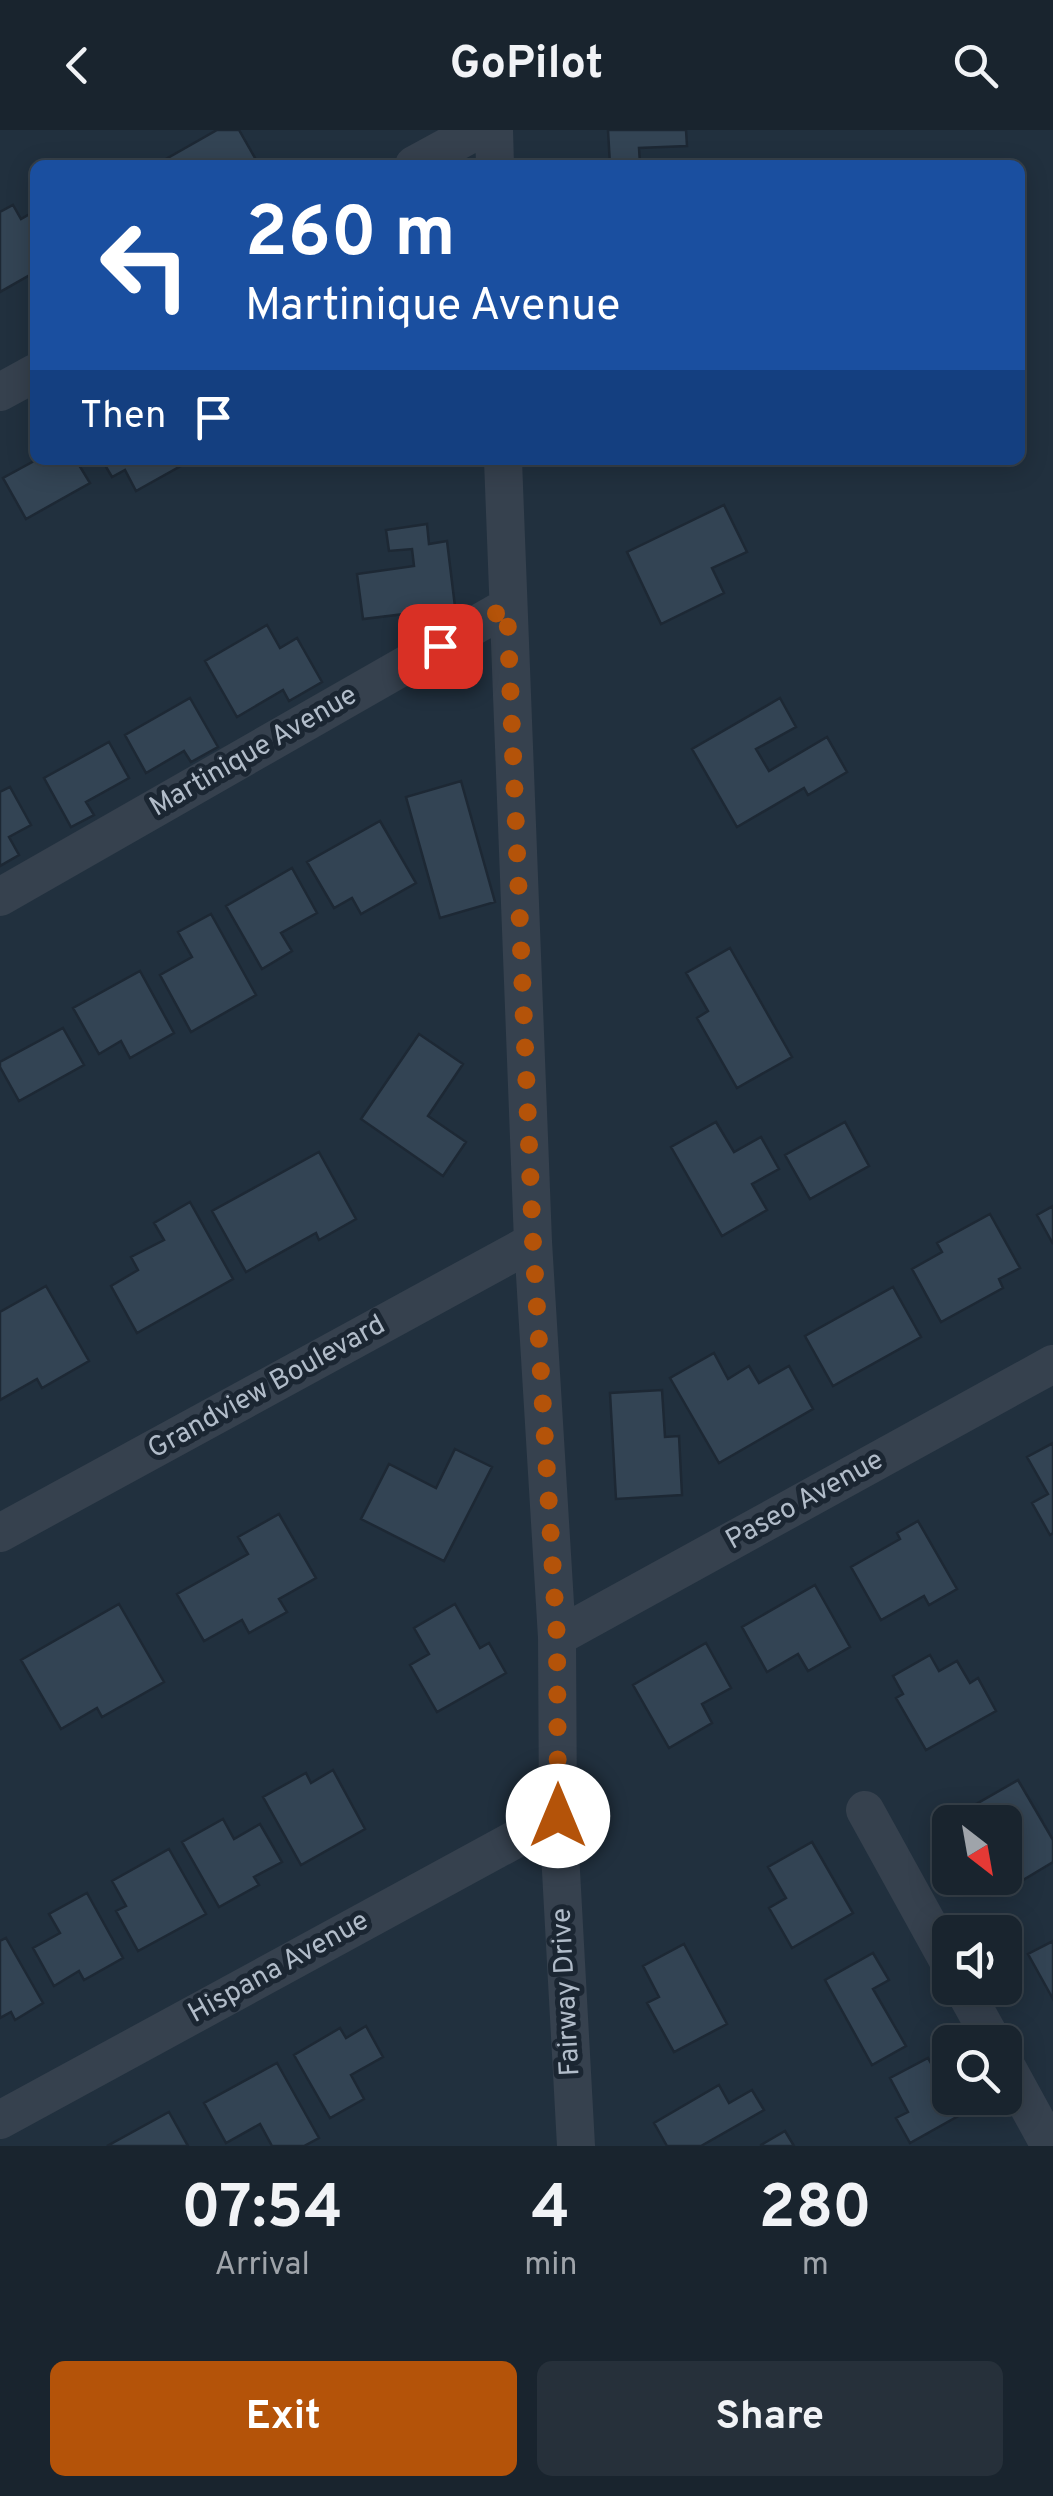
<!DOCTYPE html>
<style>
:root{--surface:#19242e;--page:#26303a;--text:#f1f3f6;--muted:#9fa4aa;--line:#37414a;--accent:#b45309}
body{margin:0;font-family:Overpass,sans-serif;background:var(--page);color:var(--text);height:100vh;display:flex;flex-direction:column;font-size:38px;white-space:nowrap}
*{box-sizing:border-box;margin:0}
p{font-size:32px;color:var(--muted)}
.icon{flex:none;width:55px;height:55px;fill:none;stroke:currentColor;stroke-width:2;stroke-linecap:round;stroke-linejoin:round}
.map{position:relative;height:2016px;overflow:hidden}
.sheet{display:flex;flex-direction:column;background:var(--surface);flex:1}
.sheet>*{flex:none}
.hud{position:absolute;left:30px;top:30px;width:995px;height:305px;border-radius:15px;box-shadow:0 5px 25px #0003,0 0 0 2px var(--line);background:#1a4fa0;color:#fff;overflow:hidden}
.needle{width:65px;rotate:149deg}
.fabs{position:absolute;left:932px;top:1675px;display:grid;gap:20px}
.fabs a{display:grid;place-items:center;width:90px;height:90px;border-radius:15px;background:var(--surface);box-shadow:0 5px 25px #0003,0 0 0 2px var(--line);font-size:50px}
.pin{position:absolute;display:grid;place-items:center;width:85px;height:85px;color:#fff;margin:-42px;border-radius:20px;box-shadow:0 5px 15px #0006}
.me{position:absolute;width:110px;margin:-55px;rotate:0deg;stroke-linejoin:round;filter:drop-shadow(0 0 8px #0008)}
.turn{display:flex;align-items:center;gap:35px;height:210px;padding:0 50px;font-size:45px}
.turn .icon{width:130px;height:130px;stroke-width:2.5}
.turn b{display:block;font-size:70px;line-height:85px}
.then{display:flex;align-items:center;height:95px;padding:0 50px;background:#0003;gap:20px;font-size:38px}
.eta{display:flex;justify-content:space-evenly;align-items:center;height:170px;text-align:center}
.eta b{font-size:60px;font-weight:700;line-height:70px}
.action{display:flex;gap:20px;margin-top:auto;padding:20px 50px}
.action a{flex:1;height:115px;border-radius:15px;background:var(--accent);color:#fff;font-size:40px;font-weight:700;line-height:115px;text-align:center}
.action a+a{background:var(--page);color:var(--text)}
header{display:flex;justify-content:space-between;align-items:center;height:130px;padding:0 50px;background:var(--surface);font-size:45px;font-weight:700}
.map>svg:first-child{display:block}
.building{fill:#334454;stroke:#1d2834;stroke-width:2.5}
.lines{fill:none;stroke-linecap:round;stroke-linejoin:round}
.minor{stroke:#36414e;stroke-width:38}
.route{stroke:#b45309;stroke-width:18;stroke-dasharray:0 32.4}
.labels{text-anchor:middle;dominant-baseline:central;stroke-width:10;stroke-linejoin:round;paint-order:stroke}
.street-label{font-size:28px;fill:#b1bcc9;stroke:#1b2632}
</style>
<header><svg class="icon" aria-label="back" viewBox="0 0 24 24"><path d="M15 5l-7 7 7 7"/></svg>GoPilot<svg class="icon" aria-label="search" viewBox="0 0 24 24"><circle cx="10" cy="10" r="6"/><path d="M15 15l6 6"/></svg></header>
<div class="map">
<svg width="1053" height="2016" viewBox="0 0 1053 2016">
<rect width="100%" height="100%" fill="#21303e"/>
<path class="building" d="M217,0H239L259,35H169L166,29Z
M608,0H686L687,16L639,18L640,34L610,35Z
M13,75L21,89L35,81V142L0,162V82Z
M36,330H76L90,353L26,389L3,348Z
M102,330H184L186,333L136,361L125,340L112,347Z
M724,375L747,422L712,438L724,463L661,494L627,422Z
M427,394L429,414L447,411L457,493L407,499L405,484L363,489L357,444L414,436L412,419L389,421L386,400Z
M267,495L280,518L297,508L322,552L289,571L283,560L237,587L205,531Z
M190,568L218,617L191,632L184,621L146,643L125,605Z
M780,568L796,597L756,619L769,641L827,607L847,642L808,665L804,658L737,697L692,619Z
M109,612L129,648L86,672L94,685L71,697L44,648Z
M461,651L495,772L440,788L406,667Z
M10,657L31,695L9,707L19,725L0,736V662Z
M380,691L416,753L361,784L352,768L334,778L307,732Z
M292,738L317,783L281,803L292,821L262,839L226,776Z
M211,784L256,865L191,902L160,845L192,827L178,802Z
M730,818L792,927L737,958L697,888L708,881L686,843Z
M140,841L174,903L130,928L121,911L99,924L73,878Z
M63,898L84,935L19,971L0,937V932Z
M419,904L463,934L428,986L466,1012L443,1046L361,989Z
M716,992L734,1022L761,1007L779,1039L752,1054L767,1080L722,1106L671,1017Z
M845,992L869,1036L810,1069L785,1025Z
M319,1022L356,1089L319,1110L316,1103L246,1142L212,1081Z
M190,1072L233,1149L137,1203L111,1156L138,1140L131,1127L164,1110L154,1093Z
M1053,1076V1114L1037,1085Z
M990,1084L1020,1138L999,1149L1003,1158L941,1192L912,1139L942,1122L937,1113Z
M46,1156L89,1231L42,1258L37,1249L0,1270V1182Z
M893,1157L921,1207L833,1256L805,1206Z
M714,1223L728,1249L749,1236L759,1253L789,1236L813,1279L719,1333L670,1248Z
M662,1260L665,1307L679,1306L682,1365L616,1369L610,1263Z
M1053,1313V1403L1050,1405L1032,1373L1048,1364L1027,1327Z
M455,1319L492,1337L444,1431L361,1389L389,1334L436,1358Z
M279,1384L316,1448L279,1469L287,1482L249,1503L242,1490L204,1511L177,1464L248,1424L238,1407Z
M918,1391L957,1459L929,1475L924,1466L881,1490L851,1437L900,1409L897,1403Z
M815,1455L850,1517L808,1541L798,1524L767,1542L742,1497Z
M119,1474L164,1552L102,1587L97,1578L61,1599L21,1530Z
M455,1474L480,1518L489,1513L506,1543L437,1582L410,1535L429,1524L414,1498Z
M706,1513L731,1558L702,1574L712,1593L669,1618L633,1555Z
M930,1525L939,1541L957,1531L970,1553L978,1548L996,1581L926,1620L896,1568L903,1564L893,1546Z
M333,1640L365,1699L301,1735L263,1667L306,1643L311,1653Z
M1018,1650L1053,1710V1732L1023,1750L1005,1720V1692H954L952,1688Z
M223,1689L234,1709L260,1694L282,1732L254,1747L259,1755L219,1777L182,1712Z
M812,1712L853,1783L792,1818L769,1778L786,1768L768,1737Z
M169,1719L206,1784L138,1821L116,1781L126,1776L112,1751Z
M87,1763L123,1828L84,1850L79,1841L54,1856L33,1818L60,1803L49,1784Z
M6,1808L43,1873L15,1890L11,1882L0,1888V1811Z
M1053,1811V1869L1028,1824Z
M684,1814L727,1894L674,1922L647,1873L659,1867L643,1836Z
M873,1823L889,1850L873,1859L906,1916L872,1935L825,1850Z
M366,1896L383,1927L351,1945L364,1969L330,1988L294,1925L340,1898L346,1908Z
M928,1928L960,1985L910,2013L896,1988L908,1982L890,1948Z
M277,1933L319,2008L304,2016H272L260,1994L226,2013L204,1973Z
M719,1955L729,1973L752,1960L764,1980L701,2016H667L654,1993Z
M169,1982L188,2016H107Z
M785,2001L794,2016H761V2015Z"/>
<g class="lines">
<path class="minor" d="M494,0L495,35
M414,35L478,0
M0,262L35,243
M503,330L533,1112L557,1507L558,1686L576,2016
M0,767L507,477
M0,1403L533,1112
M557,1507L1053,1234
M865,1680L950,1834
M963,1858L993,1912
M1005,1934L1050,2016
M0,1990L558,1686"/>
</g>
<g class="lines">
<path class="route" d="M440,516L507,477L533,1112L557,1508L558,1686"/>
</g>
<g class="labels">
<g class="street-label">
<text transform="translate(254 622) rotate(-30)">Martinique Avenue</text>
<text transform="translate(267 1258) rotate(-29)">Grandview Boulevard</text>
<text transform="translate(805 1371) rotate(-29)">Paseo Avenue</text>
<text transform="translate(279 1838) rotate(-29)">Hispana Avenue</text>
<text transform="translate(567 1862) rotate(-93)">Fairway Drive</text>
</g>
</g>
</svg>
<div class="fabs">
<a><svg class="needle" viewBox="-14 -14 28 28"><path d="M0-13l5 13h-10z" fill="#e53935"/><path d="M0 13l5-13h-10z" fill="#9fa4aa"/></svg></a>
<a><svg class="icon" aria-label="sound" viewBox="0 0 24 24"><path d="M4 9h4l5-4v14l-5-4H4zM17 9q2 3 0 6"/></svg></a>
<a><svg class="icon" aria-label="search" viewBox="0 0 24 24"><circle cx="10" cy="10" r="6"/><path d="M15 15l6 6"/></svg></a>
</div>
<div class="pin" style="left:440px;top:516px;background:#d93025"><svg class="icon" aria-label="arrive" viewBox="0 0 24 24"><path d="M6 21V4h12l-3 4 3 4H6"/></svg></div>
<svg class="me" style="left:558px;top:1686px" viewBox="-20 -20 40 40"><circle r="19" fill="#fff"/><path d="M0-13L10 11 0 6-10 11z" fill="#b45309"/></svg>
<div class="hud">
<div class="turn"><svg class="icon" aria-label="left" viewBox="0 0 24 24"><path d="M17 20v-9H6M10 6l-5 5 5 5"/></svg><div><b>260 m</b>Martinique Avenue</div></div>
<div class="then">Then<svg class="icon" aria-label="arrive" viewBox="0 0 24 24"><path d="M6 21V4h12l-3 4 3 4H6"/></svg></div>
</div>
</div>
<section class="sheet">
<div class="eta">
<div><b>07:54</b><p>Arrival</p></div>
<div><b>4</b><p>min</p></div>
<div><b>280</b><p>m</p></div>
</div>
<div class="action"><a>Exit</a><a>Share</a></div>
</section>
